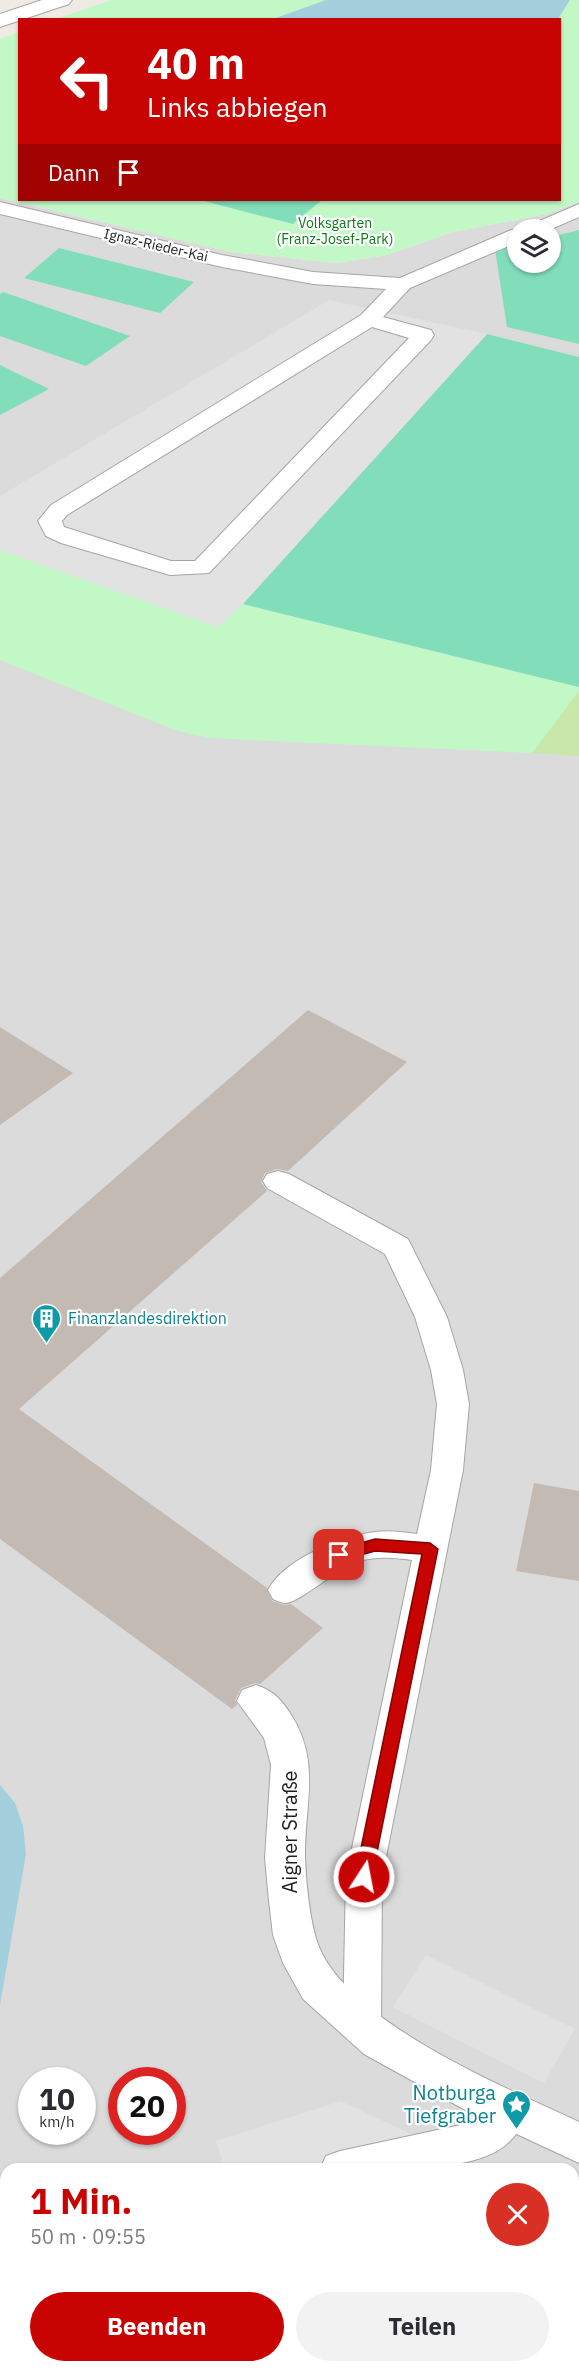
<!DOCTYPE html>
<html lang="de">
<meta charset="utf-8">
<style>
:root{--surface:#fff;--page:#f2f2f3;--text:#2b2b33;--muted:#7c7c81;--accent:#c80403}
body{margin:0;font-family:"IBM Plex Sans",sans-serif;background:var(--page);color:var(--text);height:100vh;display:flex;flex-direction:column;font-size:22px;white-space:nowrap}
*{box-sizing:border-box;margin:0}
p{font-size:20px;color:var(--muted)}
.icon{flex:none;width:33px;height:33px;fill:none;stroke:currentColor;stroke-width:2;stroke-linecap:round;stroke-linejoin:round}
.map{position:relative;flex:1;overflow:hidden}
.side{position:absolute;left:0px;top:2163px;width:579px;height:210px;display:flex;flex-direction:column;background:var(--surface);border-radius:18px 18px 0 0;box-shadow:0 2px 4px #0004}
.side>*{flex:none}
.banner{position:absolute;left:18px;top:18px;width:543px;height:183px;border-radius:0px;box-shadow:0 2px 4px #0004;background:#c80403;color:#fff;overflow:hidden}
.buttons{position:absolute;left:507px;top:219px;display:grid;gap:12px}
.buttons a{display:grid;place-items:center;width:54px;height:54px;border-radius:50%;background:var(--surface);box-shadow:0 2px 4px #0004;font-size:30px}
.speed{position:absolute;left:18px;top:2067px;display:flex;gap:12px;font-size:30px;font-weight:700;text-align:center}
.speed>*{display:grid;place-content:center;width:78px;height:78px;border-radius:50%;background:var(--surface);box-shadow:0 2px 4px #0004;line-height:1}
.speed small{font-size:15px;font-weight:400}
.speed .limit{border:9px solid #d22;background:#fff;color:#111}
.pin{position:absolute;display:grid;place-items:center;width:51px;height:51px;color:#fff;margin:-26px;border-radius:12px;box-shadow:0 3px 9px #0006}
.me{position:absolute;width:66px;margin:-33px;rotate:11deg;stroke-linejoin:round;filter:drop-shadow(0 0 4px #0008)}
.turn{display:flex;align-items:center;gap:21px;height:126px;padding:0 30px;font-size:27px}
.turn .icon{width:78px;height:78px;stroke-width:2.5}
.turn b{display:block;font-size:42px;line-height:51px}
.then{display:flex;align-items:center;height:57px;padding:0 30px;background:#0003;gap:12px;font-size:22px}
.round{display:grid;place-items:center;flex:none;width:63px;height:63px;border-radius:32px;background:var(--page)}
.head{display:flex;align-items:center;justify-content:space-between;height:102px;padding:0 30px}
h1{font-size:36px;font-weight:800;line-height:45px;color:var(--accent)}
.action{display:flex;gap:12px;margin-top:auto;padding:12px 30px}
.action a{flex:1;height:69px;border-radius:36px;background:var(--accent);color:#fff;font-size:24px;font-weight:800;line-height:69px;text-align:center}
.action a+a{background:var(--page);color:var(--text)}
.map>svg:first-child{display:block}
.residential{fill:#dcdbdb;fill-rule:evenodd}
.grass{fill:#c8e8aa}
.forest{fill:#a8cd99}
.park{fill:#c1f8c6}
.pitch{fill:#82ddba}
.parking{fill:#e2e2e2}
.water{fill:#a4cfdc}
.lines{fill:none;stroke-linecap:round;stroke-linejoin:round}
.stream{fill:#a4cfdc;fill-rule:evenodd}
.building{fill:#c3bbb3}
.service-casing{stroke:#a5a5a5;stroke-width:2}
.minor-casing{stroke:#a5a5a5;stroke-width:2}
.service{fill:#fff;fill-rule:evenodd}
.minor{fill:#fff;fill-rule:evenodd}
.route{fill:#c80403;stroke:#820302;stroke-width:1.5}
.labels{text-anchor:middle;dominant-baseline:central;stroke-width:4.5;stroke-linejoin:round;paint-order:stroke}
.far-park-label{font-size:14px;fill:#0d7a17;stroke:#fff}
.far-street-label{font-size:14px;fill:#1e1e1e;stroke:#fff}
.culture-label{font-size:16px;fill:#0d838f;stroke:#fff;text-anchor:start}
.near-street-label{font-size:20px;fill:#1e1e1e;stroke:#fff}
.near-culture-label{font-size:20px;fill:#0d838f;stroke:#fff;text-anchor:end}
</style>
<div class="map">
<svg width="579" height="2373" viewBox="0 0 579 2373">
<rect width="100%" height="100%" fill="#efebe4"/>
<path class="residential" d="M0,198L231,252L337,263L387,255L453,232L547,214L579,202V2373H0ZM518,230H550V262H518ZM32,2080H82V2132H32ZM122,2080H172V2132H122ZM6,2169H573V2367H6Z"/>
<path class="grass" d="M579,691V756L532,753Z"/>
<path class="forest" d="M573,2216L579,2220V2373H0V2274H6V2367H573Z"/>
<path class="park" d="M111,0H579V202L547,214L453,232L387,255L337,263L231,252L0,198V39L19,32L20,200H560V20L56,19Z
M0,550L218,627L243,604L579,687V691L532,753L207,738L175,730L0,660Z"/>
<path class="pitch" d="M200,200H322L293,224Z
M579,230V344L507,327L495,249L517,244L518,262H550L551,237Z
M59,248L194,282L160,313L24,278Z
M3,292L130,336L86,366L0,336V294Z
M487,334L579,357V687L243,604Z
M0,365L49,389L0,415Z"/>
<path class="parking" d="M329,300L487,334L243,604L218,627L0,550V496Z
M426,1955L575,2029L544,2083L393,2007Z
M341,2101L484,2169H225L216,2141Z"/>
<path class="water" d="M326,0H570L558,19H273Z
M0,1785L15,1803L23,1826L26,1854L0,2005Z"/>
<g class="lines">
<path class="stream" d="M0,2359L6,2361V2367H11L14,2373H0Z"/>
</g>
<path class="building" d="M308,1010L407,1062L288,1171L277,1169L265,1173L261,1182L267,1191L19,1409L267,1588L272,1601L284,1605L291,1604L323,1628L260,1684L255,1683L241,1688L235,1700L237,1705L232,1709L0,1539V1278Z
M0,1027L73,1073L0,1125Z
M534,1483L579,1491V1581L516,1571Z"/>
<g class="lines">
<defs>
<path id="service" d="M0,202L222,255L313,272L400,278L511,230L521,229L579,204V217L549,230H518V242L410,288L383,317L431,330L434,335L431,340L209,573L170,575L61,543L46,536L38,521L51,505L361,315L386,289L313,284L222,267L0,214ZM372,327L409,338L195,561H171L64,527L62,521L67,515Z
M278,1171L289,1174L408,1239L447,1317L463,1370L469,1404L463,1470L382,1877L381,2023L376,2035L362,2040L348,2035L343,2023L346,1877L412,1560C395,1558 377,1556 360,1561C337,1568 302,1601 286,1603C282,1603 277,1601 273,1599L268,1590C284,1559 342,1536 375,1532C389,1530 403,1532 417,1534L431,1470L437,1404L431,1370L415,1317L385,1254L267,1188L263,1181L267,1174Z
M510,2092L524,2097L530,2110C525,2121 519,2132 510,2141C476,2177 367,2169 320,2169L326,2156L340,2151L470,2123C488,2113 489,2100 510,2092Z
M0,2186H6V2224H0Z"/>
<path id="minor" d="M42,0H72L69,4L0,27V14Z
M256,1685C273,1691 280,1698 290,1713C322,1761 304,1806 305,1858C306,1883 309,1911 315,1935C336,2019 505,2087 579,2122V2163L467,2111L364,2054L303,1999L283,1963L273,1935L269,1901L265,1858L271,1765L264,1738L237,1701L242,1690Z"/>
</defs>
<use href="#service" class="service-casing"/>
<use href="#minor" class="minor-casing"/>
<use href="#service" class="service"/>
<use href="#minor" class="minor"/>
</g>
<path class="route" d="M375,1539L430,1543L438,1549L372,1877L370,1882L364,1884L358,1882L355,1877L422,1554L375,1551L339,1561L331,1555L334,1551Z"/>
<defs>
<symbol id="building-pin" viewBox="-11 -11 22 30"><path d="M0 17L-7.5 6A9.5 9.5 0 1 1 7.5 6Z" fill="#0f9aa8" stroke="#fff"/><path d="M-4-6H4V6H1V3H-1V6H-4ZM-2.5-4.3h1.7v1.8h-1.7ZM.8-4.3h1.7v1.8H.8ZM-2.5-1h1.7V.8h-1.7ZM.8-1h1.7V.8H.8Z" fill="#fff"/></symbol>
<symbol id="sight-pin" viewBox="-11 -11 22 30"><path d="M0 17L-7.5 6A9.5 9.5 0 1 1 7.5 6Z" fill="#0f9aa8" stroke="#fff"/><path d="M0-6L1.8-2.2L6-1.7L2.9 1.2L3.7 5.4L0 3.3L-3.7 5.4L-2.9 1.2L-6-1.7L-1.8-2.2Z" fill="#fff"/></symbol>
</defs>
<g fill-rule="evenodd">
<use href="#building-pin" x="30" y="1302" width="33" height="45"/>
<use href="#sight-pin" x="500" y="2088" width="33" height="45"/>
</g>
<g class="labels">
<g class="far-park-label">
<text x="335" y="223">Volksgarten<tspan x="335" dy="16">(Franz-Josef-Park)</tspan></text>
</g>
<g class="far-street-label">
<text transform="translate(156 245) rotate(13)">Ignaz-Rieder-Kai</text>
</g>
<g class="culture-label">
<text x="68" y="1318">Finanzlandesdirektion</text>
</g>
<g class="near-street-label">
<text transform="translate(289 1832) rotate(-90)">Aigner Straße</text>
</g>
<g class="near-culture-label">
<text x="496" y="2092">Notburga<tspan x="496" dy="23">Tiefgraber</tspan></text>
</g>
</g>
</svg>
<div class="buttons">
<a><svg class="icon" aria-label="layers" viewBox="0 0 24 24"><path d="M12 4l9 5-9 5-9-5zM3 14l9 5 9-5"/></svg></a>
</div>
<div class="speed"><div>10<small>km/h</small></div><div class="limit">20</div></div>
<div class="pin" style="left:339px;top:1555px;background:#d93025"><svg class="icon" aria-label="arrive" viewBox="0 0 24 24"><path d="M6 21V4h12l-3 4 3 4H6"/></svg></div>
<svg class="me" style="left:364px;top:1877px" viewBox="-20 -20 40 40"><circle r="17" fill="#c80403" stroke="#fff" stroke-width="3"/><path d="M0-11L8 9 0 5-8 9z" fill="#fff"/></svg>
<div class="banner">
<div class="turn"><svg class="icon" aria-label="left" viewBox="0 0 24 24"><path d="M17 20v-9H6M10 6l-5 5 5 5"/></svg><div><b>40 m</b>Links abbiegen</div></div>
<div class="then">Dann<svg class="icon" aria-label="arrive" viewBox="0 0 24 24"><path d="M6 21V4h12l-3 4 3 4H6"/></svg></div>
</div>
<section class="side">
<div class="head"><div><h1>1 Min.</h1><p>50 m · 09:55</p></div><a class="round" style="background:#d93025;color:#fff"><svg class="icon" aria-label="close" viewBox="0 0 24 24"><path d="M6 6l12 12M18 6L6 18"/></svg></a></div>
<div class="action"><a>Beenden</a><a>Teilen</a></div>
</section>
</div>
